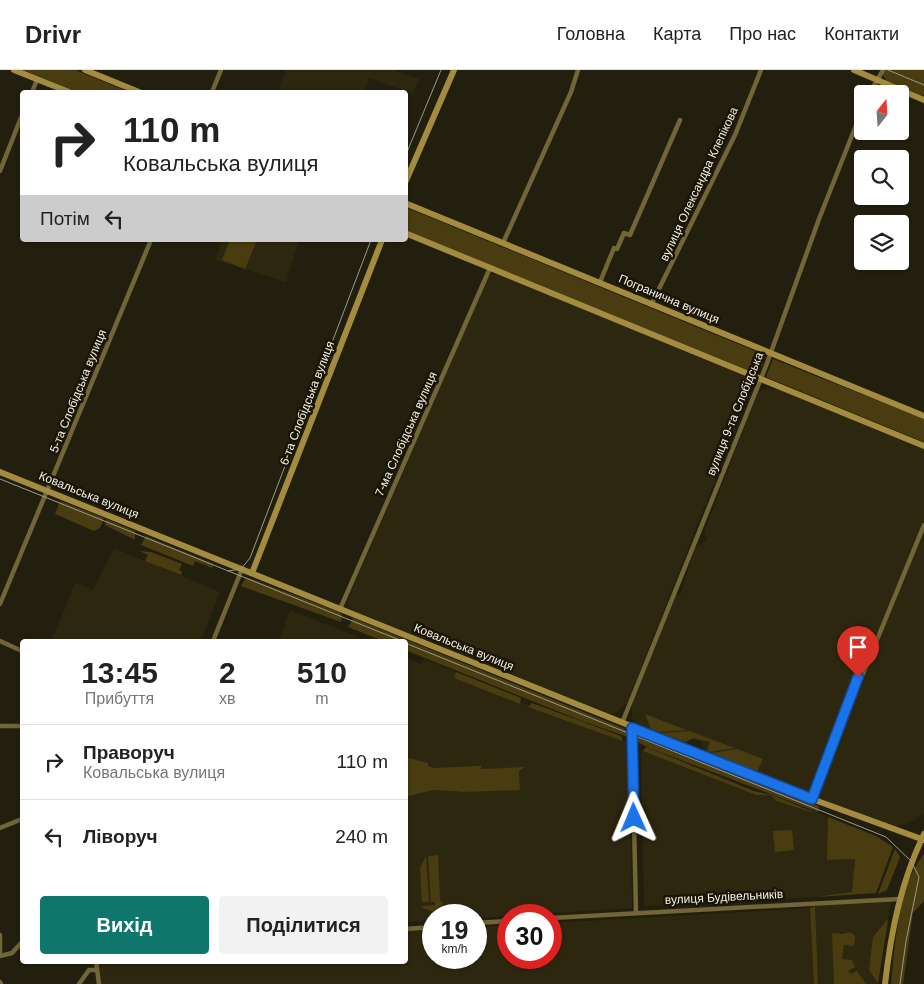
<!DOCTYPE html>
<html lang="uk">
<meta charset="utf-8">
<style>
:root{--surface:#fff;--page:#f2f2f2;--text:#222;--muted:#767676;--line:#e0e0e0;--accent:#0f766e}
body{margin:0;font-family:Helvetica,sans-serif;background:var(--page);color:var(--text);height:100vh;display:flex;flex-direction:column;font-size:19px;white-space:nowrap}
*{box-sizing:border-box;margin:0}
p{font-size:16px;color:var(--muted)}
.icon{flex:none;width:28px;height:28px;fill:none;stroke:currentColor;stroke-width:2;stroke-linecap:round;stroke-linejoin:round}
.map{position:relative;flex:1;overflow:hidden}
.side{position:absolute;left:20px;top:569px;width:388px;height:325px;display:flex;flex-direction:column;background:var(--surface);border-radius:5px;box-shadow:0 1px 4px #0004}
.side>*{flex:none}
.hud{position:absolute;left:20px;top:20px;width:388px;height:152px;border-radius:5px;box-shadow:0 1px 4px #0004;background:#fff;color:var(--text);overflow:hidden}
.needle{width:32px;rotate:17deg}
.fabs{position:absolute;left:854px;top:15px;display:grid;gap:10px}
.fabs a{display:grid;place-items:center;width:55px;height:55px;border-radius:5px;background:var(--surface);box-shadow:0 1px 4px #0004;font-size:25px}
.speed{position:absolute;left:422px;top:834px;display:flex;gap:10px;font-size:25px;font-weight:700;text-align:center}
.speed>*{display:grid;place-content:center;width:65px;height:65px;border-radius:50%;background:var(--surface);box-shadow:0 1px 4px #0004;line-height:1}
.speed small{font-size:12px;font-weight:400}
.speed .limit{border:8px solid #d22;background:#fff;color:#111}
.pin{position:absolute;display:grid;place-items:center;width:42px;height:42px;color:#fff;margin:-51px -21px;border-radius:50% 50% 50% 0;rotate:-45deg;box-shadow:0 0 5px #0007}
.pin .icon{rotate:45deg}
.me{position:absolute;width:55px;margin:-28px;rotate:359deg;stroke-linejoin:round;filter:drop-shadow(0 0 4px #0008)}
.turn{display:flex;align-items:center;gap:18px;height:105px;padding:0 20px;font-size:22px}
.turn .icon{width:65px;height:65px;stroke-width:2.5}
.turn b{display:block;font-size:35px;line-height:42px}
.then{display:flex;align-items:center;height:48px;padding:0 20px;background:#0003;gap:10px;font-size:19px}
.eta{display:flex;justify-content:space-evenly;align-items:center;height:85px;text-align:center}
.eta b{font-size:30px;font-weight:600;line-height:35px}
.button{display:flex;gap:10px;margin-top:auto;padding:10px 20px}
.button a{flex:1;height:58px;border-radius:5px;background:var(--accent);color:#fff;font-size:20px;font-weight:600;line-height:58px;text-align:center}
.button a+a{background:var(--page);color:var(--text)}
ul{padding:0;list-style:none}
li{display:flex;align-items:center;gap:15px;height:75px;padding:0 20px;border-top:1px solid var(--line)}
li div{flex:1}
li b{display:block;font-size:19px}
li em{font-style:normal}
header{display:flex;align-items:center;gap:30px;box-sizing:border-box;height:70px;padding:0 25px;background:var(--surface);border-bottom:1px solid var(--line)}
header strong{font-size:24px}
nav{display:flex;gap:28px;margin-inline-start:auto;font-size:18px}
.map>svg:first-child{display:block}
.built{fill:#2e2710}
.green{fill:#493c10}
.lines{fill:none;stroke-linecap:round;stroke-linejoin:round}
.street{stroke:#726537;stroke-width:4.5}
.secondary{stroke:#a38c3f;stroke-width:6}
.tram{stroke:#9c988c;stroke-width:1}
.route-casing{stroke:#114b97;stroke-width:12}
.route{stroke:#1a73e8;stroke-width:9}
.labels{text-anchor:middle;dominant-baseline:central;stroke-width:5;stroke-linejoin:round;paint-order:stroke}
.street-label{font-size:12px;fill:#f3f0e6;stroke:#1a1506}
</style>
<header>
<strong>Drivr</strong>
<nav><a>Головна</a><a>Карта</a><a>Про нас</a><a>Контакти</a></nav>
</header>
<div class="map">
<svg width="924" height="914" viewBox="0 0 924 914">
<rect width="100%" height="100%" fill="#231f0f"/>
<path class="built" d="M286,0H392L419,9L413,24L369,8L364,22H288L279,19Z
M222,170H299L286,212L215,190Z
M498,204L748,306L753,314L627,633L614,644H610L355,541L348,534L349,527L487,208L491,205Z
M768,318L777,319L924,380V743L910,753L895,756L886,754L819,728L813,721L806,722L704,681L702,672L692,669L685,674L638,656L632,648V632L675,525H680L695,478L707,470L704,462L758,322Z
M114,478L220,522L201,571H52L75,513L93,520Z
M290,540L353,565L368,571H279Z
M405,587L421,594L424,589L456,602L455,608L629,673L632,838L476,848V845H434V850L405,852V727L433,720L464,722L520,719L519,701L526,698L481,699L474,696L434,698L428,696V693L405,687Z
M646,677L757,722L772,725L828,747L827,790L855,789L852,825L644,836L641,682Z
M891,831L878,914H818L815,836Z
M810,838L814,914H101L99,891H405V861L434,860V888H476V857L509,855V888H551V853Z"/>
<path class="green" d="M23,0H75L129,22H77Z
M883,0H924V26L887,11L882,4Z
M405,137L760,283L763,287V295L758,301H750L405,160Z
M230,170H257L245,199L222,190Z
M773,289L924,349V372L766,307Z
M60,431L104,448L100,458L94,461L55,444Z
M106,449L135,461V470L105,455Z
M146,466L214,494L212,498L195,491L193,496L141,475Z
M139,481L151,482L182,494L179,500L182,501L181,505L145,491L148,485Z
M246,507L339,542L342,545L341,552L241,516Z
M353,548L625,659L628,667L582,651L405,580V571H383L348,557Z
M456,602L521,628L520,634L454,608Z
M532,633L621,666L623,671L528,637Z
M645,644L686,660H687L659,662L651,659Z
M689,661L735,678L710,682L707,680L710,672L694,668L685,672L661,663Z
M636,664L819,736L818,742L649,678L636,671Z
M646,677L754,721L772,725L818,744L776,731L771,725H756L643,681Z
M737,679L763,689L757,702L711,683Z
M405,687L428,693V696L434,698L474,696H481V699L526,697L519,701L520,720L464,722L433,720L405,727Z
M828,747L876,766L893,777L876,823L816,827L852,822L855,789L827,790Z
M792,760L794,780L775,782L773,761Z
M895,779L900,787L887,820L878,824Z
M924,784V831L913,843L903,914H891C895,875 898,815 924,784Z
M438,785L440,831H442L443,845L423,838L422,836L435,835V832H431L428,786Z
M426,786L429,832H422L420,798Z
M815,836L818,914H814L810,838Z
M887,850L888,851L878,913L869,900L873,867Z
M850,862L855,866L854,876L844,875L842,889L852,890L855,897L848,901L851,904L857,901L866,914H834L832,863L843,864Z"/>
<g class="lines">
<path class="street" d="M32,22L37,10
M212,22L221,0
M869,24L883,0
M0,101L22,45
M503,173L571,22L578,0
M600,212L614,178L617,179L624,163L630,165L680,50
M651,235L735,65L761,0
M0,534L151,170
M340,539L490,198
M0,571L22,581
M213,571L242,499
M622,653L766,296L819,149L862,40
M0,656H22
M632,658L636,843
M812,729L858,607L863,604L924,455
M0,758L22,749
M551,848L899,829
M476,853L509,851
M405,859L434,857
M0,865V883
M0,886L12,883L22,872
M96,891L99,914
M0,912L1,914
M79,914L89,900H97"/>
<path class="secondary" d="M14,0L69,22
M85,0L139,22
M854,0L924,30
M405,113L454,0
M405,133L924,346
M405,163L924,376
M0,402L812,729L924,770
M252,503L382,170
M885,914C891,861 901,812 924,764"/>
<path class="tram" d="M888,0L924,15
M405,87L441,0
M0,409L402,571
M228,501L241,499L250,488L371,170
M405,573L886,767L911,791L919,807L906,871L900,914"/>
</g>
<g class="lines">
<defs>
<path id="route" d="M634,748L632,658L812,729L858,607"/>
</defs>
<use href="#route" class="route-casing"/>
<use href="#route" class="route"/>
</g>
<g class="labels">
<g class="street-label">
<text transform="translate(699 114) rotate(-65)">вулиця Олександра Клепікова</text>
<text transform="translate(669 229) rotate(23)">Погранична вулиця</text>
<text transform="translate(78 321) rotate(-68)">5-та Слобідська вулиця</text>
<text transform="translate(307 333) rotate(-69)">6-та Слобідська вулиця</text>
<text transform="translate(735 344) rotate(-68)">вулиця 9-та Слобідська</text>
<text transform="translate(406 364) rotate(-66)">7-ма Слобідська вулиця</text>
<text transform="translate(89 425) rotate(22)">Ковальська вулиця</text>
<text transform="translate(464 577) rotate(22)">Ковальська вулиця</text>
<text transform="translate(724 827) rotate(-3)">вулиця Будівельників</text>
</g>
</g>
</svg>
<div class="fabs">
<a><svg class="needle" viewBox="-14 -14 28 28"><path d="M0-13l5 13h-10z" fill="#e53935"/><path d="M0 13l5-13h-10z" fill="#767676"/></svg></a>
<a><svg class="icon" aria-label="search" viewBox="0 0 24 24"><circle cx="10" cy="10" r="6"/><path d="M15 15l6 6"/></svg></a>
<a><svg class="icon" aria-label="layers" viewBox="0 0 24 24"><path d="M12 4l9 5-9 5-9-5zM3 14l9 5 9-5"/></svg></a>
</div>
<div class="speed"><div>19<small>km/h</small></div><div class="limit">30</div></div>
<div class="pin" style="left:858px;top:607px;background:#d93025"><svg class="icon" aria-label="arrive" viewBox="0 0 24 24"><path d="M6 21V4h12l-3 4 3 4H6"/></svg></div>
<svg class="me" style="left:634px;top:748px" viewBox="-20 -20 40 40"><path d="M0-17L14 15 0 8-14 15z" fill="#1a73e8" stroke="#fff" stroke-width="4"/></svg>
<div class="hud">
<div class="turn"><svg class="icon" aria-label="right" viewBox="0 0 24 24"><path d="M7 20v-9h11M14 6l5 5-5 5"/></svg><div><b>110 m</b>Ковальська вулиця</div></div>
<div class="then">Потім<svg class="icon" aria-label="left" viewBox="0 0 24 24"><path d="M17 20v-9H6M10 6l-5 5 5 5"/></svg></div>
</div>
<section class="side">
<div class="eta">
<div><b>13:45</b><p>Прибуття</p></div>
<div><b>2</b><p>хв</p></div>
<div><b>510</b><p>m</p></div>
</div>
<ul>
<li><svg class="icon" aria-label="right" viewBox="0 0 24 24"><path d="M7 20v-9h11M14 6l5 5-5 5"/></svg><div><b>Праворуч</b><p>Ковальська вулиця</p></div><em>110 m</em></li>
<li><svg class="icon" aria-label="left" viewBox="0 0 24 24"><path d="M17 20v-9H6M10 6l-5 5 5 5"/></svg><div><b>Ліворуч</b></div><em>240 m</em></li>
</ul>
<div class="button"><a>Вихід</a><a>Поділитися</a></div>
</section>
</div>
